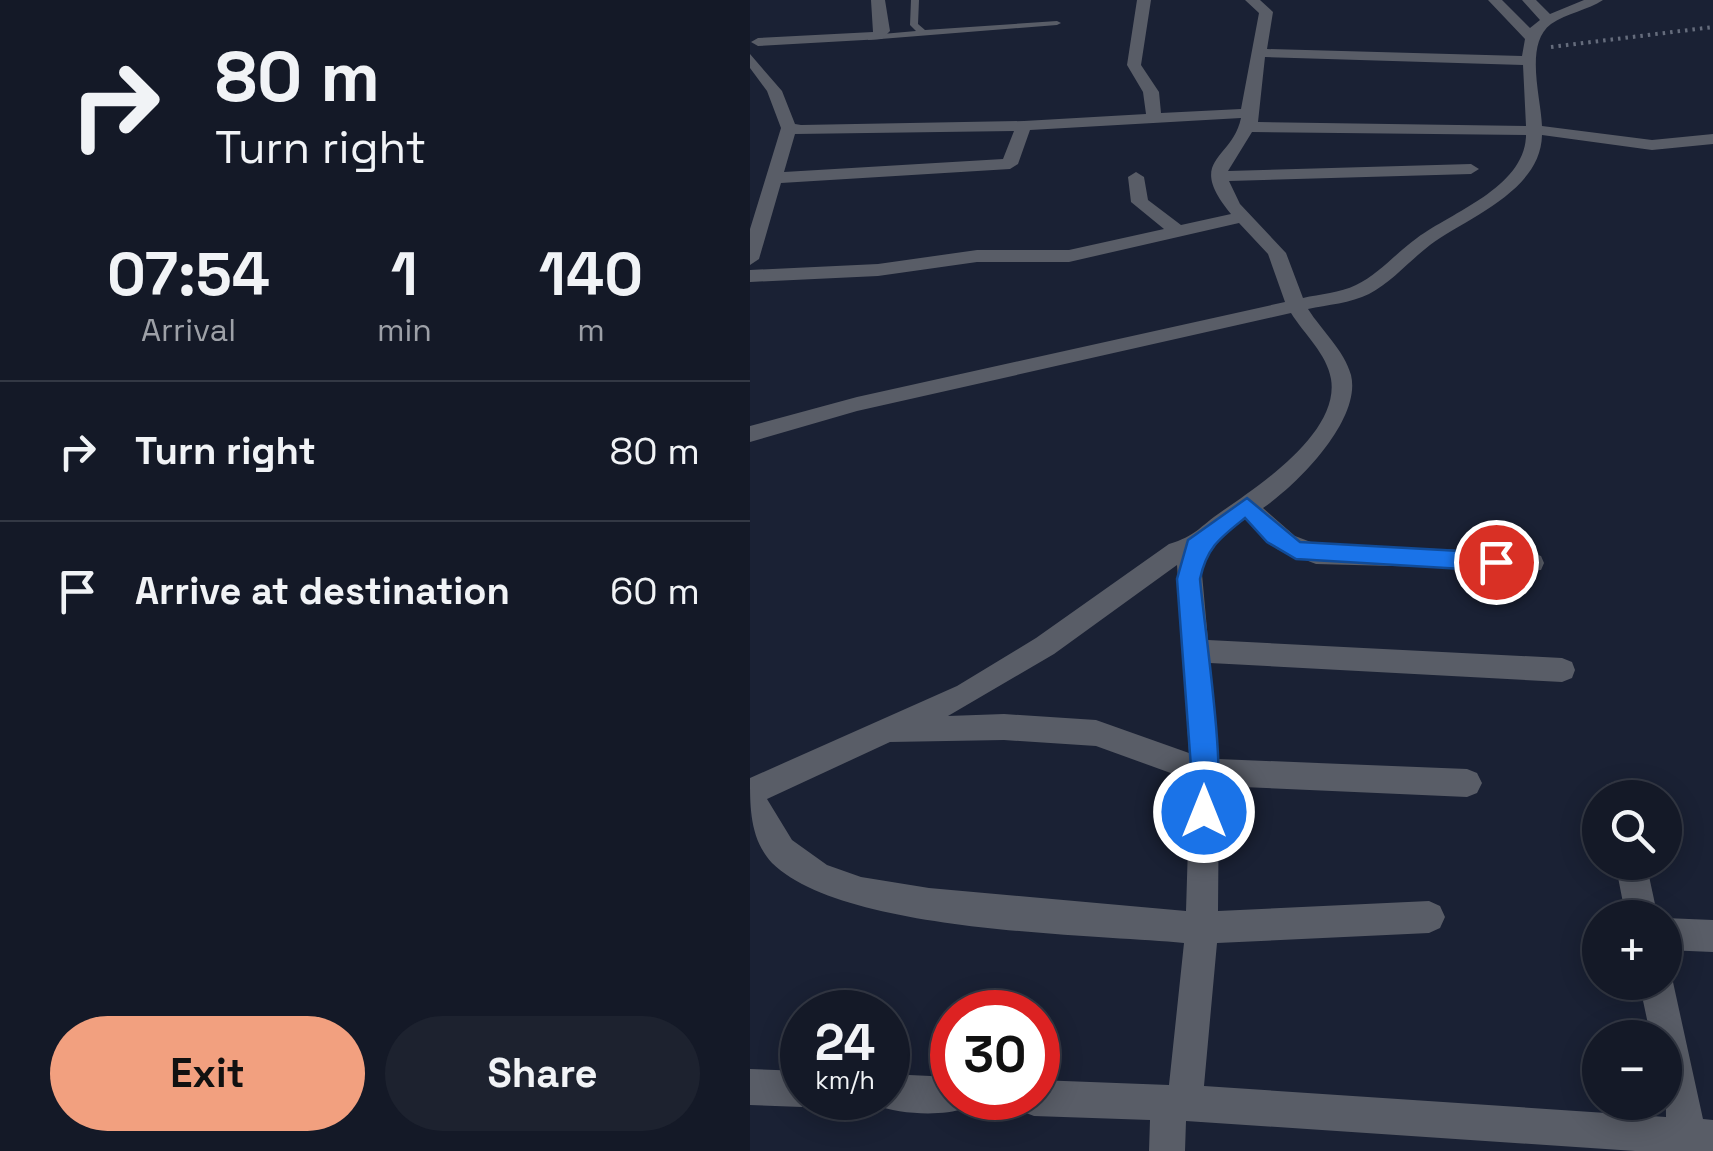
<!DOCTYPE html>
<meta charset="utf-8">
<style>
:root{--surface:#141927;--page:#1d222f;--text:#f1f3f6;--muted:#9da0a7;--line:#333844;--accent:#f2a07f}
body{margin:0;font-family:"Space Grotesk",sans-serif;background:var(--page);color:var(--text);height:100vh;display:flex;flex-direction:column;font-size:38px;white-space:nowrap}
*{box-sizing:border-box;margin:0}
p{font-size:32px;color:var(--muted)}
.icon{flex:none;width:55px;height:55px;fill:none;stroke:currentColor;stroke-width:2;stroke-linecap:round;stroke-linejoin:round}
.map{position:relative;flex:1;overflow:hidden}
.side{display:flex;flex-direction:column;background:var(--surface);width:750px}
.side>*{flex:none}
.top-card{background:#141927;color:var(--text);overflow:hidden}
.tools{position:absolute;left:832px;top:780px;display:grid;gap:20px}
.tools a{display:grid;place-items:center;width:100px;height:100px;border-radius:50%;background:var(--surface);box-shadow:0 5px 25px #0003,0 0 0 2px var(--line);font-size:50px}
.speed{position:absolute;left:30px;top:990px;display:flex;gap:20px;font-size:50px;font-weight:700;text-align:center}
.speed>*{display:grid;place-content:center;width:130px;height:130px;border-radius:50%;background:var(--surface);box-shadow:0 5px 25px #0003,0 0 0 2px var(--line);line-height:1}
.speed small{font-size:25px;font-weight:400}
.speed .limit{border:15px solid #d22;background:#fff;color:#111}
.pin{position:absolute;display:grid;place-items:center;width:85px;height:85px;color:#fff;margin:-42px;border:5px solid #fff;border-radius:50%;box-shadow:0 2px 10px #0007}
.me{position:absolute;width:110px;margin:-55px;rotate:0deg;stroke-linejoin:round;filter:drop-shadow(0 0 8px #0008)}
.turn{display:flex;align-items:center;gap:35px;height:210px;padding:0 50px;font-size:45px}
.turn .icon{width:130px;height:130px;stroke-width:2.5}
.turn b{display:block;font-size:70px;line-height:85px}
.eta{display:flex;justify-content:space-evenly;align-items:center;height:170px;text-align:center}
.eta b{font-size:60px;font-weight:700;line-height:70px}
.primary-button{display:flex;gap:20px;margin-top:auto;padding:20px 50px}
.primary-button a{flex:1;height:115px;border-radius:60px;background:var(--accent);color:#111;font-size:40px;font-weight:700;line-height:115px;text-align:center}
.primary-button a+a{background:var(--page);color:var(--text)}
ul{padding:0;list-style:none}
li{display:flex;align-items:center;gap:30px;height:140px;padding:0 50px;border-top:2px solid var(--line)}
li div{flex:1}
li b{display:block;font-size:38px}
li em{font-style:normal}
main{display:flex;flex:1;min-height:0}
.map>svg:first-child{display:block}
.lines{fill:none;stroke-linecap:round;stroke-linejoin:round}
.path{stroke:#656c7c;stroke-width:4;stroke-dasharray:2.5 5;stroke-linecap:butt}
.service{fill:#595d67;fill-rule:evenodd}
.minor{fill:#595d67;fill-rule:evenodd}
.route{fill:#1a73e8;stroke:#114b97;stroke-width:2.5}
</style>
<main>
<section class="side">
<div class="top-card">
<div class="turn"><svg class="icon" aria-label="right" viewBox="0 0 24 24"><path d="M7 20v-9h11M14 6l5 5-5 5"/></svg><div><b>80 m</b>Turn right</div></div>
</div>
<div class="eta">
<div><b>07:54</b><p>Arrival</p></div>
<div><b>1</b><p>min</p></div>
<div><b>140</b><p>m</p></div>
</div>
<ul>
<li><svg class="icon" aria-label="right" viewBox="0 0 24 24"><path d="M7 20v-9h11M14 6l5 5-5 5"/></svg><div><b>Turn right</b></div><em>80 m</em></li>
<li><svg class="icon" aria-label="arrive" viewBox="0 0 24 24"><path d="M6 21V4h12l-3 4 3 4H6"/></svg><div><b>Arrive at destination</b></div><em>60 m</em></li>
</ul>
<div class="primary-button"><a>Exit</a><a>Share</a></div>
</section>
<div class="map">
<svg width="963" height="1151" viewBox="0 0 963 1151">
<rect width="100%" height="100%" fill="#1a2134"/>
<g class="lines">
<path class="path" d="M801,47L963,27"/>
<path class="service" d="M161,0H169L168,24L175,30L307,21L311,23L307,25L118,40V36L121,35L166,31L160,25Z"/>
<path class="minor" d="M121,0H135L140,31L132,39L8,46L1,42L8,38L123,32Z
M387,0H401L391,65L409,92L411,113L491,109L509,13L495,0H510L523,12L517,49L772,56L775,39L738,0H752L780,28L790,20L772,0H786L800,14L834,0H853C838,10 817,13 801,24C774,44 791,97 792,126L902,140L963,134V144L902,150L792,135C791,191 718,217 680,245C659,261 642,282 619,294C601,303 577,305 558,309C572,331 594,350 601,375C612,420 546,486 513,508L545,536L566,544L782,553L791,556L794,563L791,570L566,564L527,549L495,519L469,539L451,563L458,640L812,658L822,662L825,670L822,678L812,682L460,663L468,759L717,769L727,773L732,783L727,793L717,797L469,786L468,911L679,901L690,906L695,917L690,928L679,933L467,943L454,1086L916,1117L915,1038H901L889,982H915V969L923,982L953,1119L963,1120V1151H885L436,1121L435,1151H399L400,1120L284,1116L271,1111L266,1098H288V1080L419,1085L434,943C333,934 92,932 22,863C0,839 0,808 0,778L207,686L286,638L419,544C446,536 449,527 471,512C507,487 590,433 581,379C577,354 554,334 541,313L107,411L0,442V426L107,397L535,302L518,254L489,223L319,262H227L128,276L0,282V270L128,264L227,250H319L414,229L381,202L378,177L386,172L394,177L398,200L431,225L481,214C435,158 482,161 491,118L280,130L268,164L260,169L31,183L9,259L0,265V229L31,128L17,91L0,68V54L32,91L45,124L51,125L274,121L396,114L393,92L377,65ZM515,57L773,65L776,126L508,122ZM264,131L253,159L34,172L45,134ZM502,132L776,135V137C773,188 702,212 667,238C646,253 629,274 606,285C590,293 570,294 553,298L536,253L490,204L479,181L721,174L729,169L721,164L478,171ZM427,565L439,753L346,720L254,714L198,716L304,654ZM254,740L346,746L440,780L436,911L179,888L111,877L77,865L42,840L17,799L140,742Z
M866,781L876,785L882,798H852L856,785Z
M865,862H896L908,918H876Z
M915,918L963,920V952L915,950Z
M0,1069L52,1071V1098H66L65,1102L52,1107L0,1105Z
M138,1074L202,1077V1098H219L215,1108C191,1117 149,1114 125,1105L123,1098H138Z"/>
</g>
<path class="route" d="M497,498L550,542L746,553L757,562L746,571L546,559L517,542L495,518C470,538 457,547 450,579C454,626 479,786 464,821L454,824L445,821L427,579L438,540Z"/>
</svg>
<div class="tools">
<a><svg class="icon" aria-label="search" viewBox="0 0 24 24"><circle cx="10" cy="10" r="6"/><path d="M15 15l6 6"/></svg></a>
<a>+</a>
<a>−</a>
</div>
<div class="speed"><div>24<small>km/h</small></div><div class="limit">30</div></div>
<div class="pin" style="left:746px;top:562px;background:#d93025"><svg class="icon" aria-label="arrive" viewBox="0 0 24 24"><path d="M6 21V4h12l-3 4 3 4H6"/></svg></div>
<svg class="me" style="left:454px;top:812px" viewBox="-20 -20 40 40"><circle r="17" fill="#1a73e8" stroke="#fff" stroke-width="3"/><path d="M0-11L8 9 0 5-8 9z" fill="#fff"/></svg>
</div>
</main>
